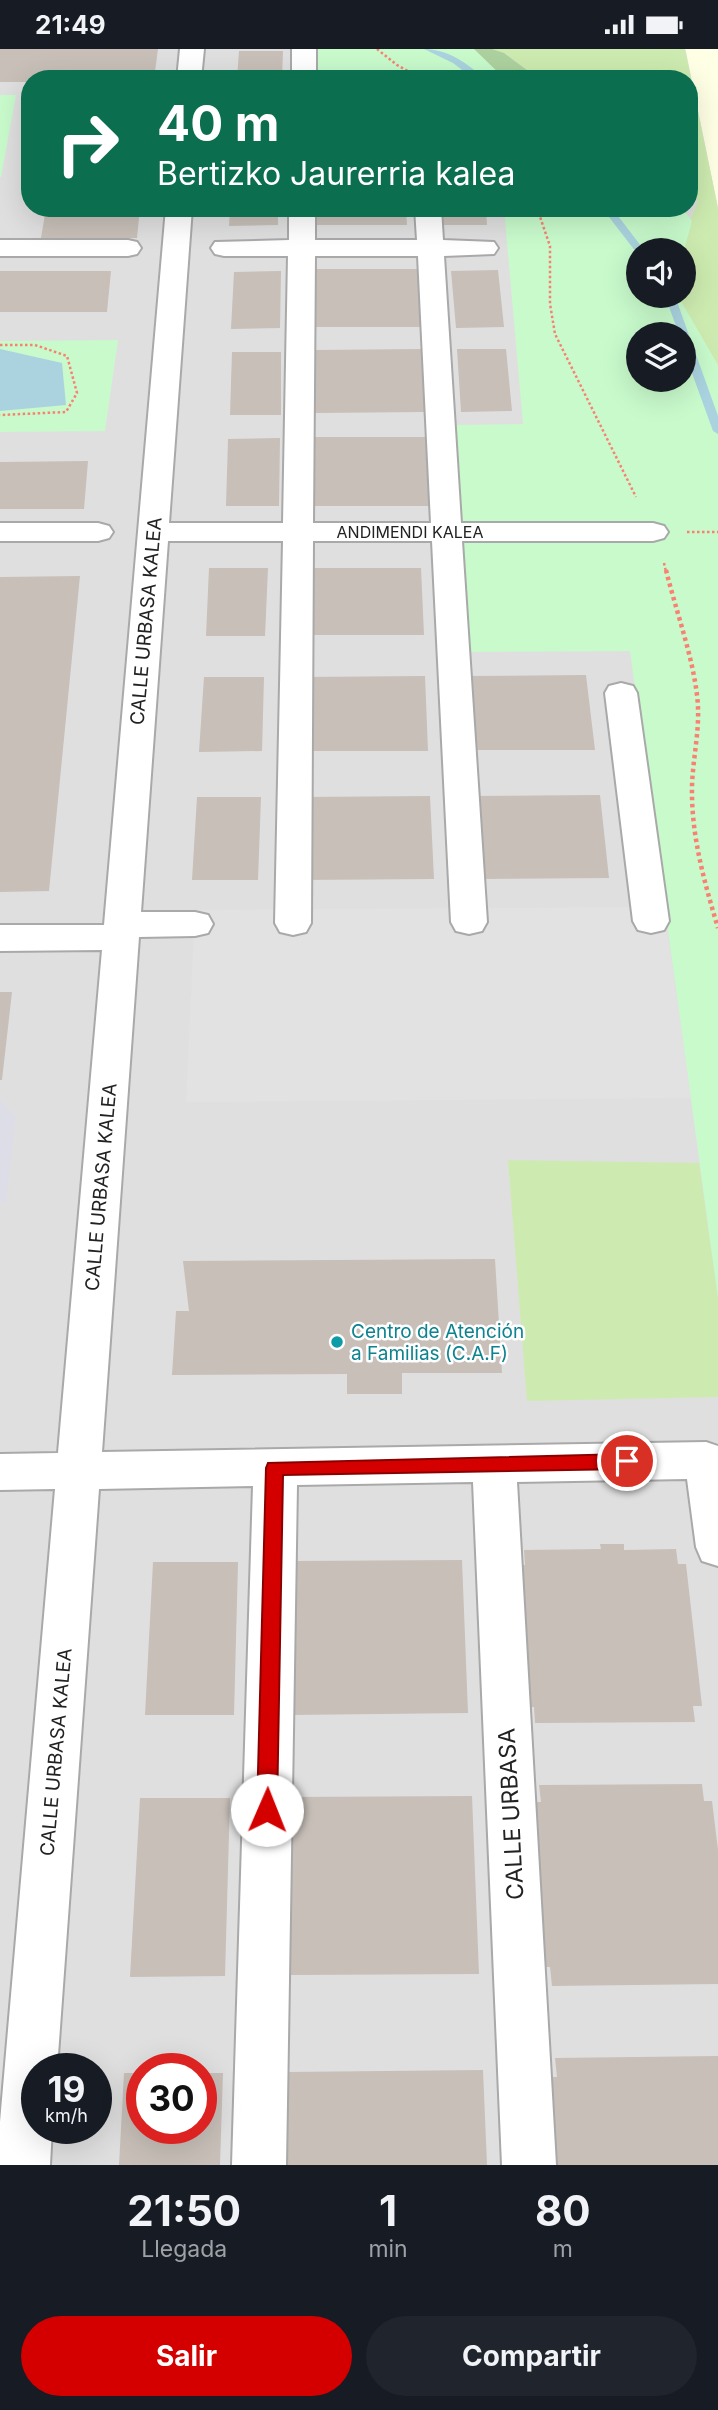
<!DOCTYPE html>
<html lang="es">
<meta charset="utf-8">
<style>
:root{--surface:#171b24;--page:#20242c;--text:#f1f3f6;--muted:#9ea1a6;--accent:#d40000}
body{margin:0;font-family:Inter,sans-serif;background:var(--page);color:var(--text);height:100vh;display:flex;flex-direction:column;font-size:26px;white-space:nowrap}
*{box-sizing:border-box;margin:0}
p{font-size:23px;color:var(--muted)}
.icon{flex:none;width:38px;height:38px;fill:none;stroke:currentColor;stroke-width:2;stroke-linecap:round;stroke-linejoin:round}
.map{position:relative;height:2116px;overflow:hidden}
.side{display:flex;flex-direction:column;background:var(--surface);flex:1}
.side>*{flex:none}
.hud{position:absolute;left:21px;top:21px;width:677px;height:147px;border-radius:28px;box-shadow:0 7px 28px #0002;background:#0b6e4f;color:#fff;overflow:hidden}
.tools{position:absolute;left:626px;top:189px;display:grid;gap:14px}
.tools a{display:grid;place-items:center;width:70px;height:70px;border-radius:50%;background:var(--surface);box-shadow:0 7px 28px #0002;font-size:35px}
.speed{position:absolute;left:21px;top:2004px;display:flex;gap:14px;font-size:35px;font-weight:700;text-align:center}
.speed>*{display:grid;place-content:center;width:91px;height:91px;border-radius:50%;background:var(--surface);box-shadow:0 7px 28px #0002;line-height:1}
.speed small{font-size:18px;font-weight:400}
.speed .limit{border:10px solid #d22;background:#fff;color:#111}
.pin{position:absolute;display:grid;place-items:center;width:60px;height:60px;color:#fff;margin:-30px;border:4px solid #fff;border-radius:50%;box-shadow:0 2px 7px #0007}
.me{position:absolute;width:77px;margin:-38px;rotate:1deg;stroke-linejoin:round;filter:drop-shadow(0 0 5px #0008)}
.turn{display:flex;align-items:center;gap:24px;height:147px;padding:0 21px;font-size:32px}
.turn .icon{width:91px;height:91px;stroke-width:2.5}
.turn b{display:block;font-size:49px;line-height:60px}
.eta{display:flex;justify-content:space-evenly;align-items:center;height:119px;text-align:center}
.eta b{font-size:42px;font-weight:700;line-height:49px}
.action{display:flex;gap:14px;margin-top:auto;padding:14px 21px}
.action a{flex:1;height:80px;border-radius:42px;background:var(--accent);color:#fff;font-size:28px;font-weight:700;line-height:80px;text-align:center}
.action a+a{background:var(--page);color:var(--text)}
.status{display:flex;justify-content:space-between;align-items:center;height:49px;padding:0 35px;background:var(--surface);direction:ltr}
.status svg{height:19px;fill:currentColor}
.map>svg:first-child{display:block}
.residential{fill:#e0dfdf;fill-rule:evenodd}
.education{fill:#ffffe5}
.grass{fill:#cdebb0}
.forest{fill:#add19e}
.park{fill:#c8facc;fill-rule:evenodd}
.parking{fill:#e2e2e2}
.plaza{fill:#dddde8}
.water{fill:#aad3df}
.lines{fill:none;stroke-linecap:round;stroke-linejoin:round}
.stream{fill:#aad3df;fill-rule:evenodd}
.building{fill:#c7bfb8}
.minor-casing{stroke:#a9a9a9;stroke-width:4}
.path-far1{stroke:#fa8072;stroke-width:2.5;stroke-dasharray:2.5 2.5;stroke-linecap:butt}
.path{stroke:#fa8072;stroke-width:4.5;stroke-dasharray:3.5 3.5;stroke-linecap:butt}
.minor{fill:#fff;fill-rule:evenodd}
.route{fill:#d40000;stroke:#8a0000;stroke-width:2}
.culture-dot{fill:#0f9aa8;stroke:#fff;stroke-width:2.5}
.labels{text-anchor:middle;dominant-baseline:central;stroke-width:5;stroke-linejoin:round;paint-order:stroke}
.far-street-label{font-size:16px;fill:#222;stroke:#fff}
.street-label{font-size:19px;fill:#222;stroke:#fff}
.culture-label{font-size:19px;fill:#0d838f;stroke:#fff;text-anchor:start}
.near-street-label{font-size:23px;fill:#222;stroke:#fff}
</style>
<div class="status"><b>21:49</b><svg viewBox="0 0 49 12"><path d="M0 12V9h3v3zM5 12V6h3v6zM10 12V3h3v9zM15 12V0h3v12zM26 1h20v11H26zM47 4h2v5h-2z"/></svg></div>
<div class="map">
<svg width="718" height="2116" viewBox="0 0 718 2116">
<rect width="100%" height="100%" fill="#f2efe9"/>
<path class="residential" d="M0,0H718V2116H0ZM30,30H690V159H30ZM639,201H684V247H639ZM639,285H684V331H639ZM37,2020H96V2079H37ZM142,2020H201V2079H142Z"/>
<path class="education" d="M685,0H718V159L686,3Z"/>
<path class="grass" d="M478,0H685L718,159V322L673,247H684V201H679L698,151L690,145V30H539L504,4Z
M508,1111L699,1114L718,1249V1348L527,1352Z"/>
<path class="forest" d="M387,0H492L504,4L539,30H436Z"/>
<path class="park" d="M318,0H474L505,30H316Z
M0,46H16L1,128H0Z
M504,159H682L692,172L684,201H639V247H678L718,316V1249L630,602L468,603L456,376L523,375ZM639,285H684V331H639Z
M118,291L105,382L0,383V292Z"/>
<path class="parking" d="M664,858L691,1049L186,1053L195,861Z"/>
<path class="plaza" d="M0,1051L16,1067L6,1154L0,1152Z"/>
<path class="water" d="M0,300L62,314L66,356L0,362Z"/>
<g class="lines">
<path class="stream" d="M424,0C447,0 468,14 484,30H474L453,14Z
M602,159H612L644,201L636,203Z
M665,247H675L718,367V385L713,382L684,302V285H679Z"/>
</g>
<path class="building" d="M0,0H158L154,30H30V33H0Z
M239,2H283L282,30H237Z
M46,159H140L137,189H41Z
M230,159H278V176L229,177Z
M310,159H406L407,176H310Z
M438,159H486L487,176H439Z
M315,220H419L422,278H316Z
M498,221L504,278L456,279L451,222Z
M0,222H111L107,263H0Z
M281,222L280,279L231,280L234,223Z
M422,300L425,363L314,364V301Z
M457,300H506L512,362L461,363Z
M232,303H281V366H230Z
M315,388H428L432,457H315Z
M280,389L279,457H226L228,390Z
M88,412L84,460H0V413Z
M209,519H268L265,587H206Z
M305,519H421L424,586H304Z
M80,527L49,842L0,843V528Z
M586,626L595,701H469L465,627Z
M425,627L428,702H303L304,628Z
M204,628H264L262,702L199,703Z
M600,746L609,829L477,830L472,747Z
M430,747L434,830L301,831L303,748Z
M197,748H261L258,831H192Z
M0,943H12L2,1031H0Z
M495,1210L502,1324H402V1345H347V1325L172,1326L176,1262H189L183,1212Z
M600,1495H624V1501L676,1500L678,1515H686L702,1657H693L695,1673L535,1674L534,1658H525L517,1516H525L524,1501L601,1500Z
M462,1511L468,1664L290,1666L293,1512Z
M153,1513H238L234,1666H145Z
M702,1735L704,1752H712L718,1801V1935L552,1937L550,1918H540L531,1753H541L539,1736Z
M472,1747L479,1925L288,1926L290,1748Z
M140,1749H230L225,1927L130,1928Z
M718,2007V2116H552L547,2028H557L555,2009Z
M483,2021L487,2116H285L287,2023Z
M124,2024H142V2079H201V2024H223L220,2116H119Z"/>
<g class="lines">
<defs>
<path id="minor" d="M180,0H204L201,30H177Z
M292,0H316V30H292Z
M166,159H192L169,474H283L288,207H224L215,205L211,199L215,193L289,191V159H315V191H417L415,159H441L443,191L494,193L498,199L494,205L444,207L461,474H653L664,477L668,483L664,489L653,492H462L487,873L482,882L469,885L456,882L451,873L432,492H313L311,874L306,883L293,886L280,883L275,874L283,492H168L141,863H195L208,866L213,875L208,884L195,887L139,888L102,1403L706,1393L718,1397V1517L702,1512L696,1498L687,1430L517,1433L556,2116H502L473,1433L297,1436L286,2116H232L253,1437L99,1440L57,2020H37V2079H52L50,2116H0V2073L55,1440L0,1441V1405L58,1404L102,901L0,902V876H104ZM315,207H418L431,474H313Z
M0,191H128L137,193L141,199L137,205L128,207H0Z
M0,474H98L109,477L113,483L109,489L98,492H0Z
M621,634L633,637L637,644L669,872L664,881L651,884L638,881L633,872L605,644L609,637Z"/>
</defs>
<use href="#minor" class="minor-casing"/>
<path class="path-far1" d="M377,0L397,16L422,30
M537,159L550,197V255L555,285L636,448
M0,296H35L67,307L77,344L66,363L0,366
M687,483H718
M664,514L666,523"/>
<path class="path" d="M666,521C676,562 692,605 697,646C701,678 693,706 692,737C691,786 704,832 718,879"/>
<use href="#minor" class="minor"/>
</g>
<path class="route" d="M627,1405L633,1407L636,1412L633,1418L627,1420L283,1426L277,1761L274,1768L267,1770L260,1768L257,1761L266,1419L268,1414Z"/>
<circle class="culture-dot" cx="337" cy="1293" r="7"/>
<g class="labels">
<g class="far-street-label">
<text x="410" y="483">ANDIMENDI KALEA</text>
</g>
<g class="street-label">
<text transform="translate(146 572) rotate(-85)">CALLE URBASA KALEA</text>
<text transform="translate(101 1138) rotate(-85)">CALLE URBASA KALEA</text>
<text transform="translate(56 1703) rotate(-85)">CALLE URBASA KALEA</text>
</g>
<g class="culture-label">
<text x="351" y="1282">Centro de Atención<tspan x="351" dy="22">a Familias (C.A.F)</tspan></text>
</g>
<g class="near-street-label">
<text transform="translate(511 1765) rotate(-93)">CALLE URBASA</text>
</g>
</g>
</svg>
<div class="tools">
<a><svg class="icon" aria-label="sound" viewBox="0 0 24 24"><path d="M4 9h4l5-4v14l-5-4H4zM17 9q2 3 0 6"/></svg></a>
<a><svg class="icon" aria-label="layers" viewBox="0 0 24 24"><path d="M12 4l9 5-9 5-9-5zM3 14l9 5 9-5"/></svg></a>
</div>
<div class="speed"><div>19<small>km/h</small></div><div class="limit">30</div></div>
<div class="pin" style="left:627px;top:1412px;background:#d93025"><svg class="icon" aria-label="arrive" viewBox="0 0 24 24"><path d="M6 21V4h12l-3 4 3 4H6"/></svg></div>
<svg class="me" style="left:267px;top:1761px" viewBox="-20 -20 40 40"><circle r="19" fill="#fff"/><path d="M0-13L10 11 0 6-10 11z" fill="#d40000"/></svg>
<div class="hud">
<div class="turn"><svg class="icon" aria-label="right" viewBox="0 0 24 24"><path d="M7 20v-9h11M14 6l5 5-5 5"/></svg><div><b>40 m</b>Bertizko Jaurerria kalea</div></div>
</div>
</div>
<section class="side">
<div class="eta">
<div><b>21:50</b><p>Llegada</p></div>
<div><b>1</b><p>min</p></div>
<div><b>80</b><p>m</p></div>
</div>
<div class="action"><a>Salir</a><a>Compartir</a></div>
</section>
